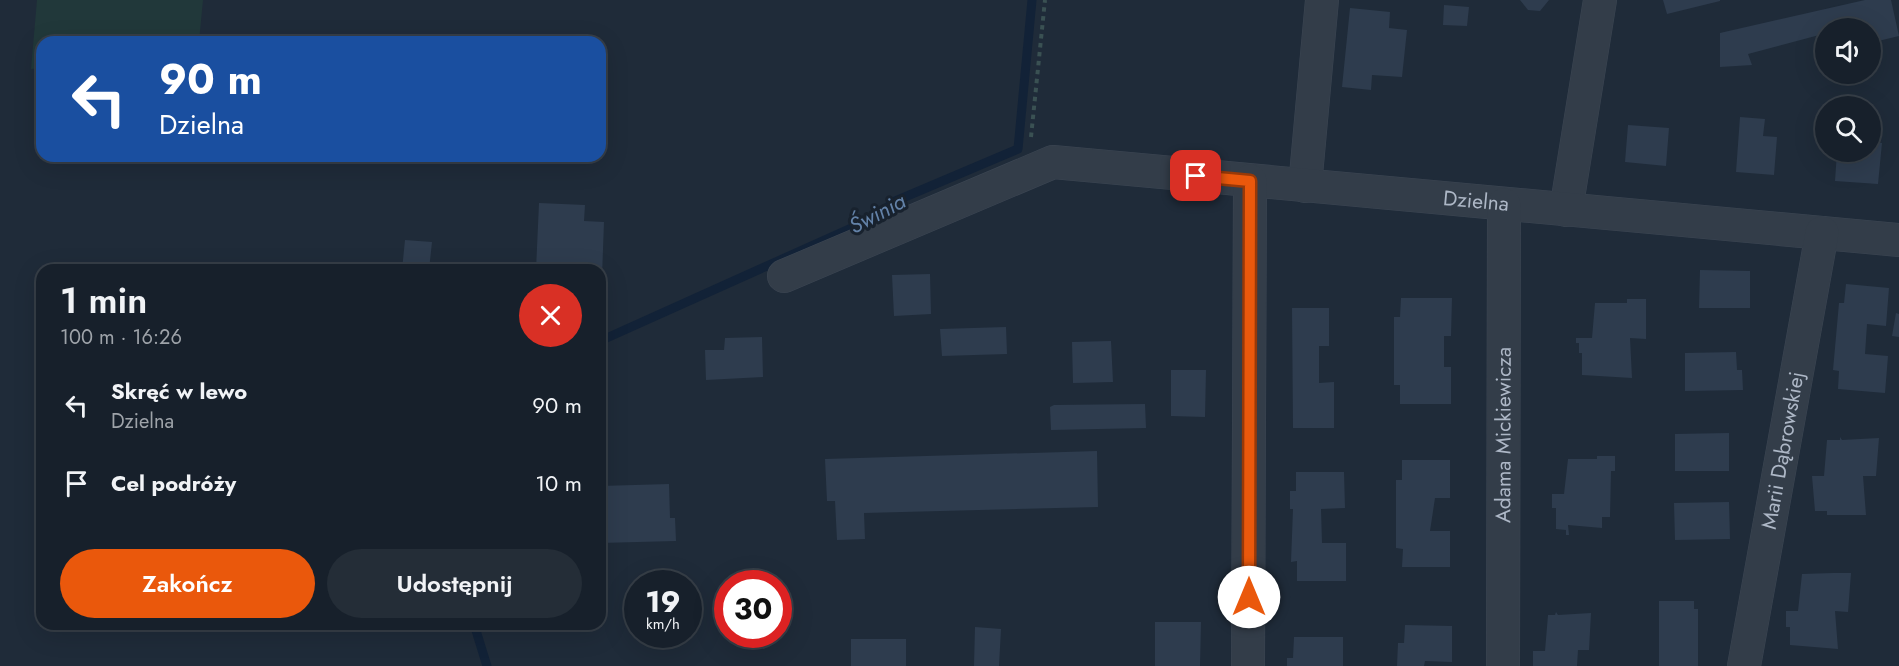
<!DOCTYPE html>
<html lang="pl">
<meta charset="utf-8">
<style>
:root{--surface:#17202b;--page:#242d37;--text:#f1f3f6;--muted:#9ea3a9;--line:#363e47;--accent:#ea580c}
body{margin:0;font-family:Jost,sans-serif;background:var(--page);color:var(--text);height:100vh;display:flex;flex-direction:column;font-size:22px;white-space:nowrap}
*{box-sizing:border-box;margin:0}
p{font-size:20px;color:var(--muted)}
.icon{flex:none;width:33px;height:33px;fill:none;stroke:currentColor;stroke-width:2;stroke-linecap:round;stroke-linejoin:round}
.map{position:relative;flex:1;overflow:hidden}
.drawer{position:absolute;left:36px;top:264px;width:570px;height:366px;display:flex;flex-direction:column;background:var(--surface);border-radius:18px;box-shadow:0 6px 24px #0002,0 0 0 2px var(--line)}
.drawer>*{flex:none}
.guide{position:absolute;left:36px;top:36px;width:570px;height:126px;border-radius:18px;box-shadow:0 6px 24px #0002,0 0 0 2px var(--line);background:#1a4fa0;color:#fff;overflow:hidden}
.buttons{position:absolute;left:1815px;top:18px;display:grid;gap:12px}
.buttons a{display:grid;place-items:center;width:66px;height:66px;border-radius:50%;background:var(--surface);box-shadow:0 6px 24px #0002,0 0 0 2px var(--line);font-size:30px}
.speed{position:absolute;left:624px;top:570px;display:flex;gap:12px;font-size:30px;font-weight:700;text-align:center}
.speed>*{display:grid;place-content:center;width:78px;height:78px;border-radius:50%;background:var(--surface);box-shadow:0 6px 24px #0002,0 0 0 2px var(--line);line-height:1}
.speed small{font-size:15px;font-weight:400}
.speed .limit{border:9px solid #d22;background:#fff;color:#111}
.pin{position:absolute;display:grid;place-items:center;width:51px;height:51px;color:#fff;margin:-26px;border-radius:12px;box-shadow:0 3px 9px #0006}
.me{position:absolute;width:66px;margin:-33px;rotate:0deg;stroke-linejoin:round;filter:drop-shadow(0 0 4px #0008)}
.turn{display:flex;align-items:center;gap:21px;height:126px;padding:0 24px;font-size:27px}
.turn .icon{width:78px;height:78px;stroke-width:2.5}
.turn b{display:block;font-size:42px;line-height:51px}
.round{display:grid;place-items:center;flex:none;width:63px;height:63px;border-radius:32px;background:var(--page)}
.head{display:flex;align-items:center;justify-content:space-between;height:102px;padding:0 24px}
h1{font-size:36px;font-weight:600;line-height:45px}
.cta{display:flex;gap:12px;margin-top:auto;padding:12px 24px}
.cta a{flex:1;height:69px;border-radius:36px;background:var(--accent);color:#fff;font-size:24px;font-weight:600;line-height:69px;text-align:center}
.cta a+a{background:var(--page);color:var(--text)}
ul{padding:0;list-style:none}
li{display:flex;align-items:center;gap:18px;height:78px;padding:0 24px}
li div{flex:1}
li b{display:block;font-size:22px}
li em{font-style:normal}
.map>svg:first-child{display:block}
.green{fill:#21383a}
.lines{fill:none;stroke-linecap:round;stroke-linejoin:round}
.stream{stroke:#122237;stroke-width:9}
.building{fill:#2e3c4e}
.minor-casing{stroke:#3c4653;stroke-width:34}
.path{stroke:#3a5153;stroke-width:4;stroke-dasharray:4.5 4.5;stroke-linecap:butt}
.minor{stroke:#333d49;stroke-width:33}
.route-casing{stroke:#983908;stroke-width:15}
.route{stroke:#ea580c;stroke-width:10}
.labels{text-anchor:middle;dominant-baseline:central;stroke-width:6;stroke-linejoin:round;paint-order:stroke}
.street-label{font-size:21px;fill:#adb7c6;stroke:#18222e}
.water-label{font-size:22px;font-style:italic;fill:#6382a8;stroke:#18222e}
</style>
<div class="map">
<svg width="1899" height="666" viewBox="0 0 1899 666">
<rect width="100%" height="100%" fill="#1f2b39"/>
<path class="green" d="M37,0H203L199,42H42V68L31,69Z"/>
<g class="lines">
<path class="stream" d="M600,341L878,216L893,202L1018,149L1032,0
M474,624L487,666"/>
</g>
<path class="building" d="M1520,0H1549L1540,11L1528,10Z
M1663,0H1720V1L1667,14Z
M1865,0H1891L1899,36L1870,43V28H1826V41L1823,34L1748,54L1752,65L1720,67V33Z
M1444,5L1469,7L1467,26L1443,25Z
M1350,8L1390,12L1389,28L1407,30L1402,77L1372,75L1371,90L1342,87Z
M1740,117L1765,119L1763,136L1777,137L1774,175L1736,172Z
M1628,125L1669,128L1666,166L1625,162Z
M1870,142L1882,143L1878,184L1835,181L1837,152H1870Z
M539,203L585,205L584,221L604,222L602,277L600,270H536Z
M405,240L432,242L429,270H402Z
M1700,270L1750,271V308H1699Z
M930,274L931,314L894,316L892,275Z
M1846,284L1889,288L1886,326L1867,324L1865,354L1888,356L1885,393L1838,389L1839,371L1833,370L1839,303H1844Z
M1401,298H1452L1451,336H1444V367H1451V404H1400V385H1394V317H1400Z
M1627,299H1646V339L1630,338L1632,378L1582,375V353H1579V343H1576V338H1592L1595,303H1627Z
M1292,308H1329V346H1319V383L1334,382V428H1293Z
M1896,313L1899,314V337L1892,336Z
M1006,327L1007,354L942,356L940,329Z
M762,337L763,377L706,380L705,350H724L725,338Z
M1111,341L1113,382L1073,383L1072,342Z
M1736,352L1737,370H1742L1743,390L1685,391V353Z
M1171,370H1206L1205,417L1171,416Z
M1145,404L1146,428L1051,430L1050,407L1054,405Z
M1729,433V471H1675V434Z
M1840,437L1842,440L1879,438L1876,476H1863L1866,515H1827V511H1815L1812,476H1824L1827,440H1840Z
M1097,451L1098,507L864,513L865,539L837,540L835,501H827L825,459Z
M1597,456H1615V471H1611L1610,517H1602V528L1568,525L1569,535H1566V530L1556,529V508H1552V494H1564L1568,459H1597Z
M1402,460H1450V498H1435L1430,531H1450V567H1402L1403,549L1396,548V480H1402Z
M1296,472H1344L1345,508L1321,509L1322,543H1346V581H1297V561L1291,562L1293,509H1290V491H1296Z
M669,484L670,518H675L676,541L600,543V486Z
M1729,502L1730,539L1675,540L1674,503Z
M1833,573H1851L1848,612L1835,611L1838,649L1790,645V627H1786V611H1798L1802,574Z
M1659,601H1694V609H1698V666H1659Z
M1556,612L1558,615L1591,613L1589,650H1578L1577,666H1533V651H1545L1548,615H1555Z
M1155,622H1201L1200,666H1155Z
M1405,625L1452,626V662L1425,661L1424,666H1397L1398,643H1404Z
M975,627L1001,629L999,666H974Z
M1294,637H1343V666H1287V658H1293Z
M851,639H906V666H851Z"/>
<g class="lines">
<defs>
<g id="minor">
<path d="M1305,186L1322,0"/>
<path d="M1566,210L1600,0"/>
<path id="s1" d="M784,276L1053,162L1899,240"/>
<path d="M1248,666L1250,181"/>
<path id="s2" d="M1503,666L1504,205"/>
<path id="s3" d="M1744,666L1822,233"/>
</g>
</defs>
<use href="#minor" class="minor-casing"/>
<path class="path" d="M1031,137L1045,0"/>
<use href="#minor" class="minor"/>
</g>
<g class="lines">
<defs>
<path id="route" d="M1196,176L1250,181L1249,597"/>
</defs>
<use href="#route" class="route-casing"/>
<use href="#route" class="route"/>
</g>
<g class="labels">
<g class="street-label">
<text stroke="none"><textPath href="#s1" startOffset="717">Dzielna</textPath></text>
<text stroke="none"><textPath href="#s2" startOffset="231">Adama Mickiewicza</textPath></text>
<text stroke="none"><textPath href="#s3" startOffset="219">Marii Dąbrowskiej</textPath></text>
</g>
<g class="water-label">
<text transform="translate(877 213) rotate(-28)">Świnia</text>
</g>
</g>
</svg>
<div class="buttons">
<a><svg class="icon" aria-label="sound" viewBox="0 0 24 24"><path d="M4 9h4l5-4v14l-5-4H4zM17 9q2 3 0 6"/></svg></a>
<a><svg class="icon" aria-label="search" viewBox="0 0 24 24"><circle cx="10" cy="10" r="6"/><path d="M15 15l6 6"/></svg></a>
</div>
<div class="speed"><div>19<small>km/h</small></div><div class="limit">30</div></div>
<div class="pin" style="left:1196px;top:176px;background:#d93025"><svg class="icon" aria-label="arrive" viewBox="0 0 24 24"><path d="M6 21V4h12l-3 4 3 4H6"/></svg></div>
<svg class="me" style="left:1249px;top:597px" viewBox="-20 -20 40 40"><circle r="19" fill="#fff"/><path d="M0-13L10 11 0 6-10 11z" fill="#ea580c"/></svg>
<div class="guide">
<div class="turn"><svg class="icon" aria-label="left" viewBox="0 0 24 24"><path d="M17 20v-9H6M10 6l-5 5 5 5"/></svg><div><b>90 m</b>Dzielna</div></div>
</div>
<section class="drawer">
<div class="head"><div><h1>1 min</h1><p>100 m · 16:26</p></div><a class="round" style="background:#d93025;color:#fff"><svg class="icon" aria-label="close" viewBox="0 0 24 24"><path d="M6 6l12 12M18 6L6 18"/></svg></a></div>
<ul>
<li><svg class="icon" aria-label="left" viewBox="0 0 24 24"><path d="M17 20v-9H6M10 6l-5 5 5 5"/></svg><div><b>Skręć w lewo</b><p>Dzielna</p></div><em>90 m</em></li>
<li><svg class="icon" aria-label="arrive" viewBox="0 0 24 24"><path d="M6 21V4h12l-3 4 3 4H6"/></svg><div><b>Cel podróży</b></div><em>10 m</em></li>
</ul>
<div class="cta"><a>Zakończ</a><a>Udostępnij</a></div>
</section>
</div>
